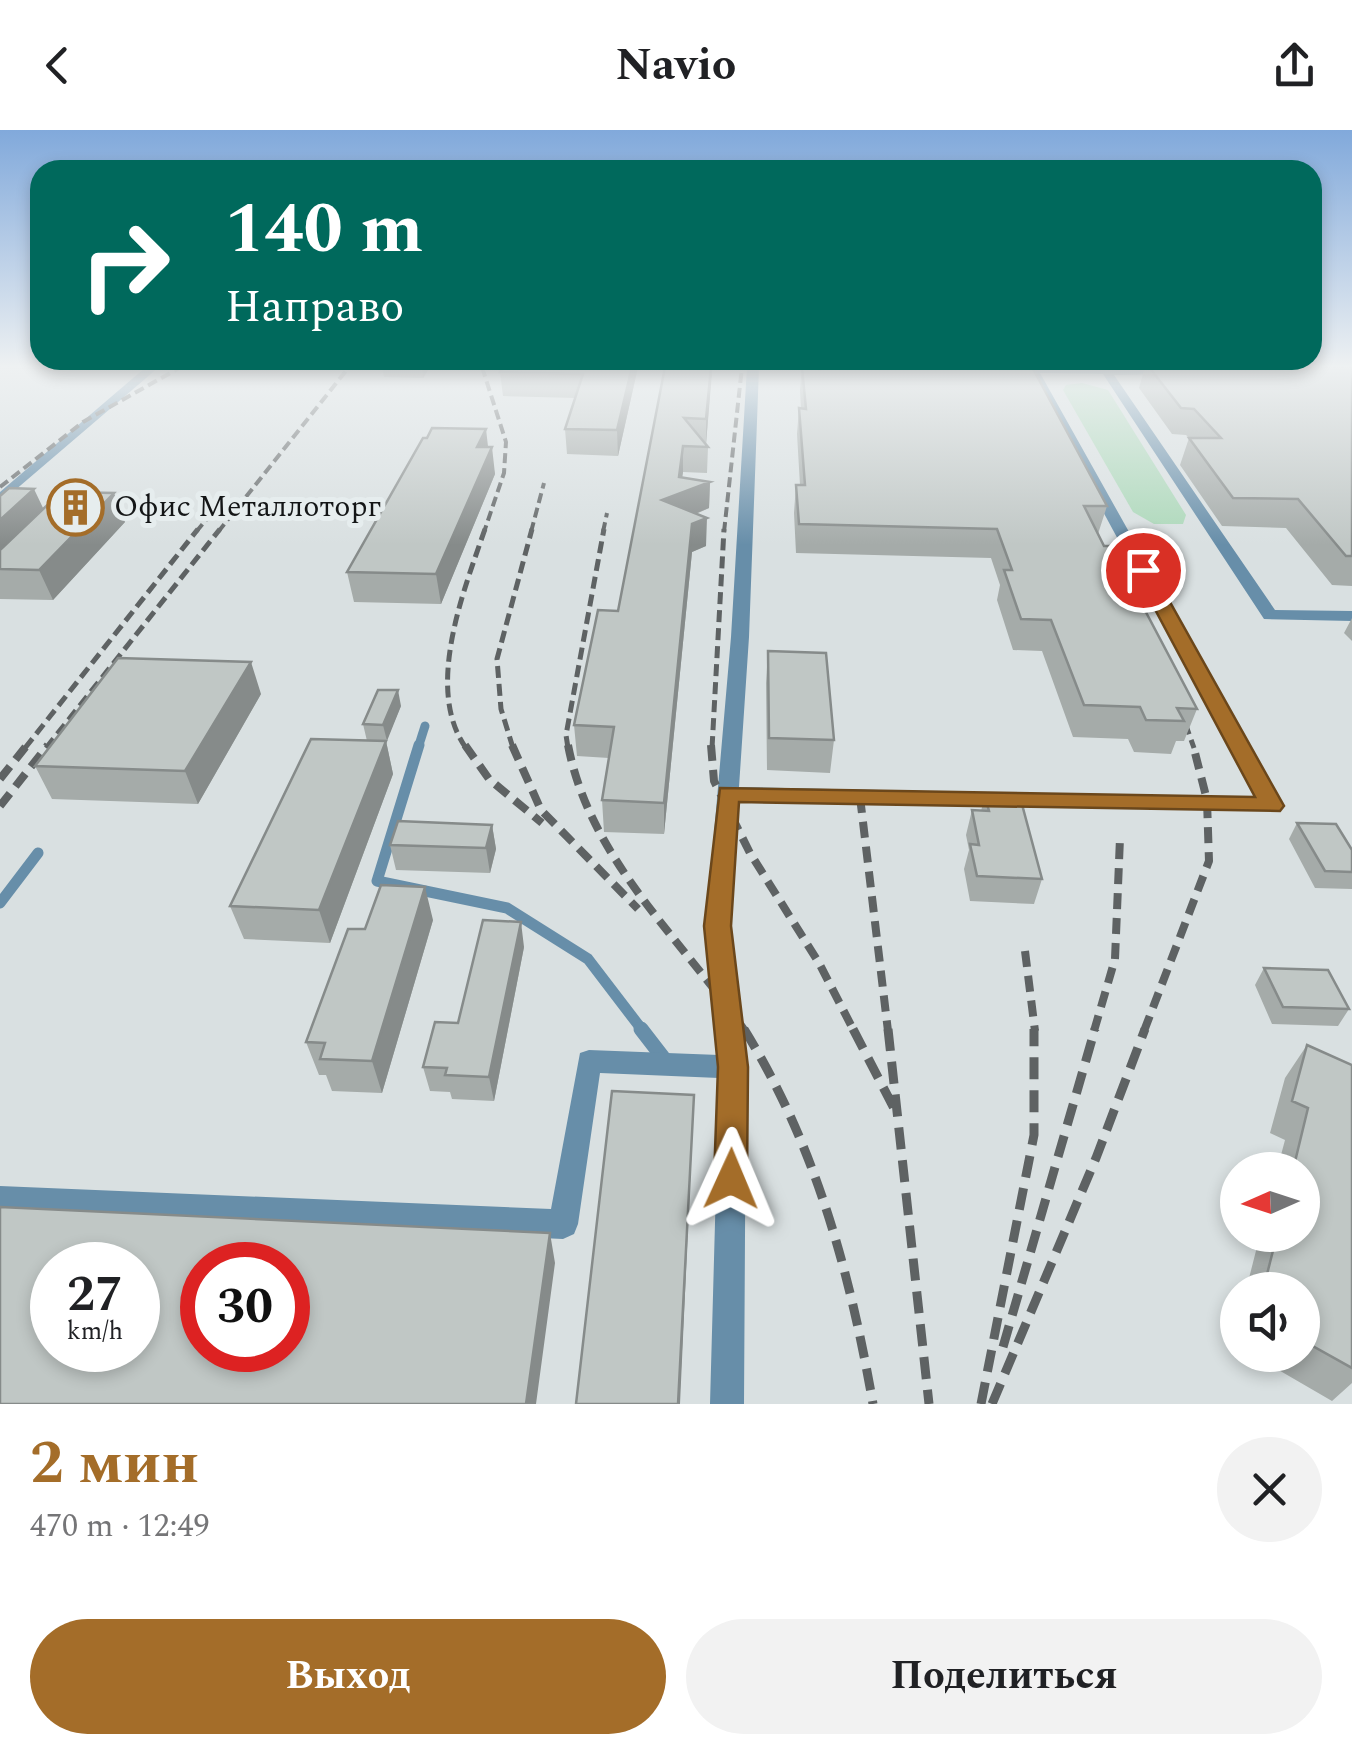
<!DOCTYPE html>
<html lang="ru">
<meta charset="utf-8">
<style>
:root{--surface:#fff;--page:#f2f2f2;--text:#202124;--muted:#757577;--accent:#a46d29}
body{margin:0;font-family:Spectral,serif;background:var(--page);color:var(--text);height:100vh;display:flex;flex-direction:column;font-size:38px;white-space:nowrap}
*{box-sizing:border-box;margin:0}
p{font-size:32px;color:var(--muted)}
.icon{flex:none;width:55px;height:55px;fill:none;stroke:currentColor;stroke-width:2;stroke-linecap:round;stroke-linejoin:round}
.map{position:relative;height:1274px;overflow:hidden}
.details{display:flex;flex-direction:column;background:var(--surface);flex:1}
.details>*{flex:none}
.guide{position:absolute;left:30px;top:30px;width:1292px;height:210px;border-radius:30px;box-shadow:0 5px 15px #0003;background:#00695c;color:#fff;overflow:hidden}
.needle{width:65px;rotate:267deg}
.fabs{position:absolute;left:1220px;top:1022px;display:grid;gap:20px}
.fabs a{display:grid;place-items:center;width:100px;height:100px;border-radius:50%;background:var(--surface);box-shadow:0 5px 15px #0003;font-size:50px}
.speed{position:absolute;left:30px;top:1112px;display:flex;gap:20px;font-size:50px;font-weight:700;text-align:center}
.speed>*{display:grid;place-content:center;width:130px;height:130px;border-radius:50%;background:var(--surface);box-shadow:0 5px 15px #0003;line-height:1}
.speed small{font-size:25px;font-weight:400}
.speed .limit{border:15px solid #d22;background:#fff;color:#111}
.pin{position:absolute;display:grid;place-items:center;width:85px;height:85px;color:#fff;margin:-42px;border:5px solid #fff;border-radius:50%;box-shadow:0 2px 10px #0007}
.me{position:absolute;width:110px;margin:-55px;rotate:1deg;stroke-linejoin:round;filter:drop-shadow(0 0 8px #0008)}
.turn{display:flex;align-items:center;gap:35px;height:210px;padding:0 30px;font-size:45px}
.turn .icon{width:130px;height:130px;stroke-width:2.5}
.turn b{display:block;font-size:70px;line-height:85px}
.round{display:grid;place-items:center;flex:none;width:105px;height:105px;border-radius:52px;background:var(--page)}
.summary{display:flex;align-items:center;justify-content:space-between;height:170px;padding:0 30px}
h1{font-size:60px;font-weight:700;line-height:75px;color:var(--accent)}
.button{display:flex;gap:20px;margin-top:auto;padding:20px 30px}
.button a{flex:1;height:115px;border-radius:60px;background:var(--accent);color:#fff;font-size:40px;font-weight:700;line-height:115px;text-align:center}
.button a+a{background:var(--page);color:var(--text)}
header{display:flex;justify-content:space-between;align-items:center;height:130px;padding:0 30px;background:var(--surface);font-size:45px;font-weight:700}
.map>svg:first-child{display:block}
.green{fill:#acd8b9}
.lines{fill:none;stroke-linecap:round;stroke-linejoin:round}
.lane-far2{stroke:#678ea9;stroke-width:9}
.lane-far1{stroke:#678ea9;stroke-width:11}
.lane{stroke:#678ea9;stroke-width:15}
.street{fill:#678ea9;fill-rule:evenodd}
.rail-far3{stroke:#5e6263;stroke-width:4;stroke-dasharray:10 5;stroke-linecap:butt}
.rail-far2{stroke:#5e6263;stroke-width:5;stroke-dasharray:12 6;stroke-linecap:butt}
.rail-far1{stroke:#5e6263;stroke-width:8;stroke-dasharray:16 9;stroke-linecap:butt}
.rail{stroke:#5e6263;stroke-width:9;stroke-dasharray:22 11;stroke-linecap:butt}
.wall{fill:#a5aba9}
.shaded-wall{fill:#868b8a}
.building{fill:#c0c7c5;stroke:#868b8a;stroke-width:2.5;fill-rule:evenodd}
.route{fill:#a46d29;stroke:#6b471b;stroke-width:2.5}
.labels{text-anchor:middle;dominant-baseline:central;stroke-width:10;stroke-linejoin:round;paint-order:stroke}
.far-poi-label{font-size:30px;fill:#141617;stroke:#e6edee;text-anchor:start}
</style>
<header><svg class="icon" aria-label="back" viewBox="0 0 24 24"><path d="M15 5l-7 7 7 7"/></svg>Navio<svg class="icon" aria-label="share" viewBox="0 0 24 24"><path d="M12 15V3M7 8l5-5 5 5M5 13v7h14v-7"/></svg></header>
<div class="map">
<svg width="1352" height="1274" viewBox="0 0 1352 1274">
<rect width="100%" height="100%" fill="#d9e0e1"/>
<path class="green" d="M1082,253L1108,260L1186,385L1183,394H1154L1133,382L1063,260L1066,255Z"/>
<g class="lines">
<path class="lane-far2" d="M418,618L425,596"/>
<path class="lane-far1" d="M419,615L377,751L507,778L588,829L643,901
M0,773L38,723"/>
<path class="lane" d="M641,899L668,934"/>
<path class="street" d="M146,237H159L0,373V362Z
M747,237H759L749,507L739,657L1258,668L1028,243L1016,239H1169L1173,240V244L1114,245L1275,480L1352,481V491L1264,489L1103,244L1040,243L1282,675L1279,680L738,671L730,796L746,937L744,1274H710L719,948L600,943L578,1094L574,1104L563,1109L0,1084V1056L551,1079L580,923L589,920L719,925L706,796L731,507Z"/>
<path class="rail-far3" d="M482,237L506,312L504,343L484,402
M0,357L83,292L181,237
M196,402L206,390
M218,402L349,237
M531,402L544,353
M603,402L607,383
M724,402L742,237"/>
<path class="rail-far2" d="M1179,576L1194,618
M25,618L198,399
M46,618L220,399
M466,618C424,559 464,460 485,399
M513,618L501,579L497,529L532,399
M568,618L566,605L604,399
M712,618L724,399"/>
<path class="rail-far1" d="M465,615L489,649L542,693
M512,615L541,680L638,779
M568,615C590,730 681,808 745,901
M711,615L714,651L750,723L819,833L854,901
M0,649L27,615
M860,667L888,901
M0,676L48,615
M1025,821L1035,901
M1094,901L1115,829L1120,708
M1144,901L1209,731L1207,670L1193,615"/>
<path class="rail" d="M744,899C815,1014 850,1142 873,1274
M853,899L898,986
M888,899L929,1274
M1003,1217L1095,899
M981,1274L1034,1005V899
M992,1274L1096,1028L1145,899"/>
</g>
<path class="wall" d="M377,237H430L423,248L384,247L382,237Z
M638,237L618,326L567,324L565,299L576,268L503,266L500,242Z
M665,237H712L706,314L708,317L707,343L683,342L682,347L710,352L709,378L696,384L706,416L692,422L664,704L604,702L602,670L609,628L577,626L574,595L618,481Z
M802,237H1032L1107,376L1098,404L1197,579L1184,611H1176L1171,624L1134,622L1128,609L1073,607L1042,521L1013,520L997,470L1000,455L991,428L796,423L794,383L796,355H800L797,304L799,278L801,279L800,260Z
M1145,237H1352V456L1332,455L1286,398L1222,396L1180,335L1189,308L1186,305L1172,304L1139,258Z
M488,317L495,344L441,474L354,472L347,442Z
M0,366L43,379L125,392L53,470L0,469Z
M1352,488V511L1344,503Z
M768,521L834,610L830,643L767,640L766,553Z
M261,564L198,674L52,669L35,636Z
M401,576L386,611L393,644L330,813L244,809L230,776L367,611L363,594Z
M985,666L1042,749L1034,774L970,771L964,739L969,720L966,705L972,680L981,681Z
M1297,693L1352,720V759L1315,758L1289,709Z
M492,695L496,719L490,743L396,740L390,715Z
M433,790L382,963L332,961L326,945H319L306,912L365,799Z
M524,817L494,971L452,969L450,962L430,961L423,937L458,893Z
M1264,838L1349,879L1338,896L1272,894L1255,855Z
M1307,915L1352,935V1253L1332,1271L1253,1225H1302V1160H1246L1260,1105H1302V1040H1277L1285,1010L1270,1003L1285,948Z
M1238,1193V1216L1232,1213Z"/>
<path class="shaded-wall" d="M422,237H430L423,248Z
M632,237H638L618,326L617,300Z
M711,237L712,243L706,314V289Z
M486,299L489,325L492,317L495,344L441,474L436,444L477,317Z
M683,316V342L680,363L710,352L709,378L663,397L662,370Z
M34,359L44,380L0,421V390Z
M114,363L125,392L53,470L39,440Z
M707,388L706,416L692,422L664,704V673L692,394Z
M251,532L261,564L198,674L185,641Z
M398,560L401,576L387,611L383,595Z
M386,611L393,644L330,813L319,780Z
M492,695L496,719L490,743L486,718Z
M425,757L433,790L382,963L372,931Z
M521,792L524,817L494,971L489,947Z
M694,965L680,1274H678Z
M550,1103L555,1133L536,1274H526Z"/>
<path class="building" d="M503,237H632L617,300L565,299L583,244L500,242Z
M665,237H711L706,289L684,288L708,317L683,316L679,347L710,352L662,370L707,388L692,394L664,673L602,670L614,597L574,595L598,480L618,481Z
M802,237L820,239L819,237H1032L1107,376H1084L1104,416H1111L1197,579L1177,578L1184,591L1146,590L1140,577L1084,575L1051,490L1021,489L1004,440H1012L997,399L799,394L796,355H805L799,278L806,279Z
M1149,237H1352V426H1346L1298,369L1233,368L1189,308H1221L1194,279L1181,278Z
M432,298L486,299L477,317H492L436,444L347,442L423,308H427Z
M9,358L34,359L0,390V366Z
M61,362L114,363L39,440L0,439V420Z
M768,521L826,523L834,610L769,608Z
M118,528L251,532L185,641L35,636Z
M378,560H398L383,595L363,594Z
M311,609L386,611L319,780L230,776Z
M985,666L1020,667L1042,749L977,746L970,714L979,715L972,680L989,681Z
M398,691L492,695L486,718L390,715Z
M1297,693L1336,694L1352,720V742L1325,741Z
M381,755L425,757L372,931L320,929L325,913L306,912L348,799H365Z
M483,790L521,792L489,947L445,945L447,938L423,937L435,892L458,893Z
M1264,838L1328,840L1349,879L1283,877Z
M1307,915L1352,935V1238L1302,1210V1160H1263L1277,1105H1302V1040H1293L1308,978L1292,971Z
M612,961L694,965L678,1274H576Z
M0,1077L550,1103L526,1274H0ZM52,1135H138V1220H52ZM202,1135H288V1220H202Z"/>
<linearGradient id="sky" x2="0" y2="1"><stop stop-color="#81a9db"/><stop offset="0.57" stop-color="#eef1f2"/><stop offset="1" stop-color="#eef1f2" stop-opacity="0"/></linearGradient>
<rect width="1352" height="415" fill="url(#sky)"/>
<path class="route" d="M1143,435L1152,440L1284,676L1280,681L739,672L731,796L748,937L747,1049L742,1060L731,1065L719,1060L714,1049L718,937L704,796L720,658L1255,667L1134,440Z"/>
<defs>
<symbol id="building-ring" viewBox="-11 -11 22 22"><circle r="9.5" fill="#e6edee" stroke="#a46d29" stroke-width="1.5"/><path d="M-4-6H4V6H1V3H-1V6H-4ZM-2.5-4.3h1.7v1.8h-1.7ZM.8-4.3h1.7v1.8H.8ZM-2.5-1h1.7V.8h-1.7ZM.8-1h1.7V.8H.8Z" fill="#a46d29"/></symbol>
</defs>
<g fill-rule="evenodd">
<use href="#building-ring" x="44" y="346" width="63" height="63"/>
</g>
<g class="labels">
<g class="far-poi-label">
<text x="114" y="377">Офис Металлоторг</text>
</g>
</g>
</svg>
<div class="fabs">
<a><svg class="needle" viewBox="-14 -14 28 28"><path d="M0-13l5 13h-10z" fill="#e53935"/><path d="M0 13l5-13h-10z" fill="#757577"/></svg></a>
<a><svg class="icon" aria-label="sound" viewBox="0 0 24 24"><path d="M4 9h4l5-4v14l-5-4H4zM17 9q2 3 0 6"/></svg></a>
</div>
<div class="speed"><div>27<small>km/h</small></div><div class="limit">30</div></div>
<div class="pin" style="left:1143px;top:440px;background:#d93025"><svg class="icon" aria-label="arrive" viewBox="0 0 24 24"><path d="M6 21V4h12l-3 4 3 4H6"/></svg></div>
<svg class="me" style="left:731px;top:1049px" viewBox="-20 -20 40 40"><path d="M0-17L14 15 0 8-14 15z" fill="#a46d29" stroke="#fff" stroke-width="4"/></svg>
<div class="guide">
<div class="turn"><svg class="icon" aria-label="right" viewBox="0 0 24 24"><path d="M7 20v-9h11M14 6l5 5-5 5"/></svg><div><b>140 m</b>Направо</div></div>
</div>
</div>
<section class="details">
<div class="summary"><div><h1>2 мин</h1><p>470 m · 12:49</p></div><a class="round"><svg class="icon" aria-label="close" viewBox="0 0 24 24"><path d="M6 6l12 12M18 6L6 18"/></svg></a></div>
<div class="button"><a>Выход</a><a>Поделиться</a></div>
</section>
